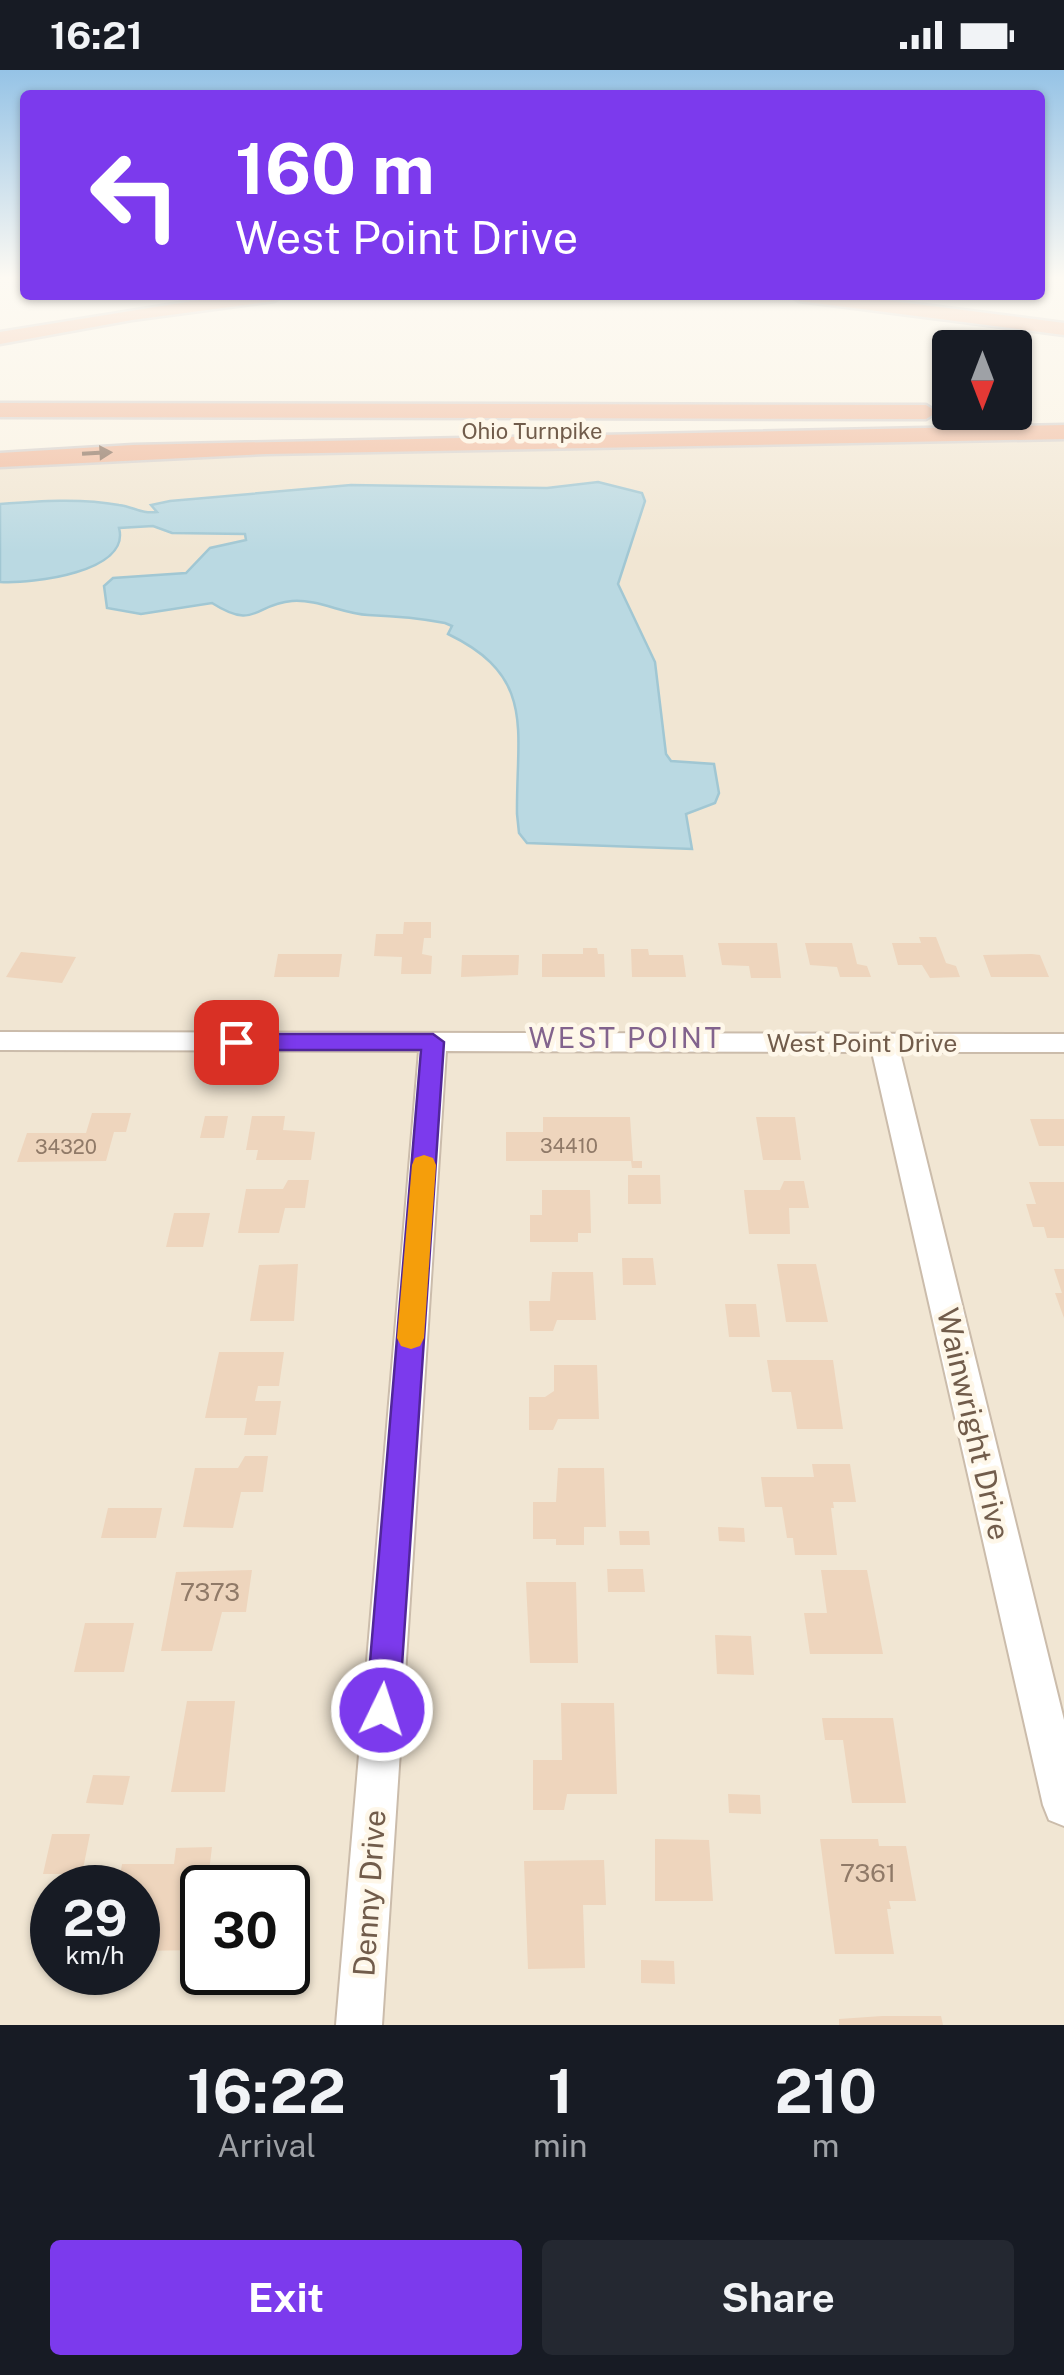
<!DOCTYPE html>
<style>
:root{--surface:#171b24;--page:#242831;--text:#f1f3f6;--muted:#9ea1a6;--accent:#7c3aed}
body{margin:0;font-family:"Public Sans",sans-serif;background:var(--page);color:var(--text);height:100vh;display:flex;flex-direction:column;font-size:38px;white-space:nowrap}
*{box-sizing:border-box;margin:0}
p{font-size:32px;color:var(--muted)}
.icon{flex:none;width:55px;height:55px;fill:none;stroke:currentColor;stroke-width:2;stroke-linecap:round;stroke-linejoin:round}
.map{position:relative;height:1955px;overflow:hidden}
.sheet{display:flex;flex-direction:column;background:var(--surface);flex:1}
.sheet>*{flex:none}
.top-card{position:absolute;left:20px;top:20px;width:1025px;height:210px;border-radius:10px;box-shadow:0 2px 8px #0004;background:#7c3aed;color:#fff;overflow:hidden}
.needle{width:65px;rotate:180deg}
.controls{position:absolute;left:932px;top:260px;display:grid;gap:20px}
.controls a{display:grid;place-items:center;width:100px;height:100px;border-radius:10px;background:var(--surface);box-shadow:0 2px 8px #0004;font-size:50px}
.speed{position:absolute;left:30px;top:1795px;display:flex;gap:20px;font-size:50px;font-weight:700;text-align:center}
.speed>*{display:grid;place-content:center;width:130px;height:130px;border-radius:50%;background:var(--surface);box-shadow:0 2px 8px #0004;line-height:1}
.speed small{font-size:25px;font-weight:400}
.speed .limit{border:5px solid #111;border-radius:15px;background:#fff;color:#111}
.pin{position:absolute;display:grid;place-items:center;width:85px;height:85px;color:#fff;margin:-42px;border-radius:20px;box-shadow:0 5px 15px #0006}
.me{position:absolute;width:110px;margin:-55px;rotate:4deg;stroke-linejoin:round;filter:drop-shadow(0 0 8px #0008)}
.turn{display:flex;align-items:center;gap:35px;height:210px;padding:0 50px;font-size:45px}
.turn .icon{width:130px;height:130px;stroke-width:2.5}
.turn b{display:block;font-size:70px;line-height:85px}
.eta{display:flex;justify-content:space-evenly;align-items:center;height:170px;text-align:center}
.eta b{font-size:60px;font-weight:700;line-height:70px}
.cta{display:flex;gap:20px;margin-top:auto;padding:20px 50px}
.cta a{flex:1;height:115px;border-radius:10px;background:var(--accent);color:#fff;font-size:40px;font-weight:700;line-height:115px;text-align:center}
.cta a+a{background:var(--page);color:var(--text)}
.status{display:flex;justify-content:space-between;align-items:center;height:70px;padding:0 50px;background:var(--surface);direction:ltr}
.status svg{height:28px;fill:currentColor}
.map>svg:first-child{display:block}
.residential{fill:#f1e6d3;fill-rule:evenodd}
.water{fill:#bad9e2;stroke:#a1c7d3;stroke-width:2.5}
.building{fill:#eed5bd}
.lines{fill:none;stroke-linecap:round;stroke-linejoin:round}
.minor-casing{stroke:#cbbcab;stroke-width:4}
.highway-casing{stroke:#d7d1cd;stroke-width:5}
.minor{fill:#fff;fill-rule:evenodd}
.highway{fill:#f0bb9f;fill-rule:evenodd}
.oneway{fill:#8a6f5c}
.route{fill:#7c3aed;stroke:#51269a;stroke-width:2.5}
.slow{fill:#f59e0b}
.labels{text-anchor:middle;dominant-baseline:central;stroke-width:9;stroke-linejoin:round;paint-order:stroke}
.number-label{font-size:20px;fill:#907a68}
.far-street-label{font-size:22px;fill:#715c4b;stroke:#fef7e9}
.street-label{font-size:25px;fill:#715c4b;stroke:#fef7e9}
.near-number-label{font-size:25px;fill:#907a68}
.neighbourhood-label{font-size:28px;letter-spacing:2.5px;fill:#82638d;stroke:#fef7e9}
.near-street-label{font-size:30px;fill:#715c4b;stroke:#fef7e9}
</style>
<div class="status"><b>16:21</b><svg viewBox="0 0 49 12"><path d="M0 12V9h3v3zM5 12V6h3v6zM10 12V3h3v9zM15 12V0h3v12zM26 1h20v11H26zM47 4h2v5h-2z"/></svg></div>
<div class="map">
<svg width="1064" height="1955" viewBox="0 0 1064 1955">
<rect width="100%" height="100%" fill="#faf3e4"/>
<path class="residential" d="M1064,362V1955H0V390ZM52,1818H138V1902H52ZM202,1818H288V1902H202Z"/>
<path class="water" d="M598,412L642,423L645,431L618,514L655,592L666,684L671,691L714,694L719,723L715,733L686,744L692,779L527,773L519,763L517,744C516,660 537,607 448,564L452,556L445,553C419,548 394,546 368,545C343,544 318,529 292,531C254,534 256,561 212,533L141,544L107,538L104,516L113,508L186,503L210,478L246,470L245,464L172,463L153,456L119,458C131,502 32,514 0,512V434C39,431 81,428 119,435C134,437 141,444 157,442L151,435L170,431L351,415L547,418Z"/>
<path class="building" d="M404,852H431V868H424L422,884L432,886L431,904H401L402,887L374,886L376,864H403Z
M919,867H936L946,893L956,896L960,907L930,908L922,895H898L892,873H921Z
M718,873H777L781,908H751L749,896L722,895Z
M805,873H852L857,894L867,896L871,907H840L837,897L810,895Z
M583,878H597L598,884H604L605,907H542V884H583Z
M631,879H648L649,885H683L686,907H632Z
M21,882L76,887L62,913L6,907Z
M278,884H342L339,907H274Z
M1032,884L1040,885L1049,907H991L983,885Z
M462,885H519L518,905L461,907Z
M92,1043H131L126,1062H114L106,1091L17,1092L27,1063H86Z
M205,1046H228L224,1068H200Z
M252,1046H285L283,1060L315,1062L311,1090H256L258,1080H246Z
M543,1047H630L633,1091H642V1098H632L631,1091H506V1062H543Z
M756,1047H795L801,1090H763Z
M1030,1049H1064V1076H1039Z
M628,1105H660L661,1134H628Z
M288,1110H309L305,1138H285L279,1163H238L246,1119H283Z
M784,1111H804L809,1138H789L790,1164H749L744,1120H780Z
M1029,1112H1064V1168H1047L1044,1157H1033L1026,1134H1036Z
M542,1120H590L591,1163H578V1172H530V1145H542Z
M174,1143H210L203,1177H166Z
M622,1188H653L656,1215H623Z
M298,1194L294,1251H250L259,1195Z
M777,1194H816L828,1252H786Z
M1054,1199H1064V1248L1055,1223H1062Z
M552,1202H593L596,1250H557L553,1261H530L529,1231H550Z
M725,1234H756L760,1267H729Z
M219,1282H284L279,1316H258L255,1331H281L276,1365H244L247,1348H205Z
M767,1290H833L843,1359H797L791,1322H772Z
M554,1295H597L599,1349H558L553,1360H529V1327H545L554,1321Z
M245,1386H268L263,1422H241L233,1458L183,1457L195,1398H238Z
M812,1394H850L856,1432H833L834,1438H831L837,1485H795L793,1468H787L782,1437H765L761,1407H814Z
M558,1398H604L606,1457H584V1475H556V1469H533V1432H556Z
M108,1438H162L156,1468H101Z
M718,1457L744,1458L745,1472L719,1471Z
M619,1461H649L650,1475H620Z
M607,1499H643L645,1522H608Z
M252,1500L246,1542H222L212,1581H161L176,1502Z
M821,1500H867L883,1584H810L804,1543H827Z
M526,1512H576L578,1593H530Z
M85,1553H134L124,1602H74Z
M715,1565L751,1566L754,1605L717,1604Z
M187,1631H235L225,1722H171Z
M561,1633H614L617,1724H567L564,1740H533V1690H562Z
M822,1648H893L906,1733H852L843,1670H825Z
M93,1705L130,1706L123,1735L86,1733Z
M728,1724L760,1725L761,1744L729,1743Z
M52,1764H90L82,1804H43Z
M655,1769L709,1770L713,1831H655Z
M820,1769H878L879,1776H906L916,1831H889L891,1839H887L894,1884H835Z
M212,1777L207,1818H202L200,1880L138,1881V1818H118L122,1794H174L176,1778Z
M604,1790L606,1835H583L585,1898L528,1899L524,1791Z
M641,1890L674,1891L675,1914L641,1913Z
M882,1946H941L943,1955H839V1949Z"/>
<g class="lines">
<defs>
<path id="minor" d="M0,962L1064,964V982H900L1064,1650V1756L1049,1750L1043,1735L872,982L446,981L382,1955H336L419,981L0,980Z"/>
<path id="highway" d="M230,225H284L274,231L132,250L0,274V262Z
M789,225H845L1064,253V265L799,231Z
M0,333L926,335L937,342L926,349L0,347Z
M1064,355V369L266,384L0,397V383L133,375Z"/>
</defs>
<use href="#minor" class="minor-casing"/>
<use href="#highway" class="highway-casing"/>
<use href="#minor" class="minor"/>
<use href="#highway" class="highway"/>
</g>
<defs><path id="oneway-solid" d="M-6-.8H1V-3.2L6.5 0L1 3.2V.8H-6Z" transform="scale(2.5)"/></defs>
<use class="oneway" href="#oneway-solid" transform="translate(97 383) rotate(-3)"/>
<linearGradient id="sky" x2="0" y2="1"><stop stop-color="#95c3e6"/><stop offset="0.43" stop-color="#fdfaf3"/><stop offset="1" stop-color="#fdfaf3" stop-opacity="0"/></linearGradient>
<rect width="1064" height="483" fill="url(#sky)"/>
<path class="route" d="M236,964H433L444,972L399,1640L394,1652L382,1657L371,1652L366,1640L421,980H236L225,972Z"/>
<path class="slow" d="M424,1085L433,1088L436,1095L424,1268L420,1276L411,1279L401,1276L397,1268L412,1095L415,1088Z"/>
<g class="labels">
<g class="number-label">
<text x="569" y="1076">34410</text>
<text x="66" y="1077">34320</text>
</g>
<g class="far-street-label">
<text x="532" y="361">Ohio Turnpike</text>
</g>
<g class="street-label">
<text x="862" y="973">West Point Drive</text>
</g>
<g class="near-number-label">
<text x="210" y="1522">7373</text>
<text x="868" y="1803">7361</text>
</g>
<g class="neighbourhood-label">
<text x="626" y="967">WEST POINT</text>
</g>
<g class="near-street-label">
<text transform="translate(974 1354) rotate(77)">Wainwright Drive</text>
<text transform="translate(369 1823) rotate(-86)">Denny Drive</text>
</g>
</g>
</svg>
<div class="controls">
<a><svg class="needle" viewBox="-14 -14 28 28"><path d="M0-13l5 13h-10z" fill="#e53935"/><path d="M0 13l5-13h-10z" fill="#9ea1a6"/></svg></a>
</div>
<div class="speed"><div>29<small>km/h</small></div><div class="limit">30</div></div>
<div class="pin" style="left:236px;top:972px;background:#d93025"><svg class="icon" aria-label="arrive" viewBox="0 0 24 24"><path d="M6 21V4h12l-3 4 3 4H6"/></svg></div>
<svg class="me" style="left:382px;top:1640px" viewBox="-20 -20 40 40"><circle r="17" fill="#7c3aed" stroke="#fff" stroke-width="3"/><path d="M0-11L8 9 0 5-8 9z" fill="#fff"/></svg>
<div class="top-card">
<div class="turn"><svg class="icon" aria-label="left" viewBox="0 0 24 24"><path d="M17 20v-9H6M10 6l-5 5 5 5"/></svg><div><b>160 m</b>West Point Drive</div></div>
</div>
</div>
<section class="sheet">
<div class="eta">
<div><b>16:22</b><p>Arrival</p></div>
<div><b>1</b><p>min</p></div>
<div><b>210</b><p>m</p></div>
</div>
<div class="cta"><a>Exit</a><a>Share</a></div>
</section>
